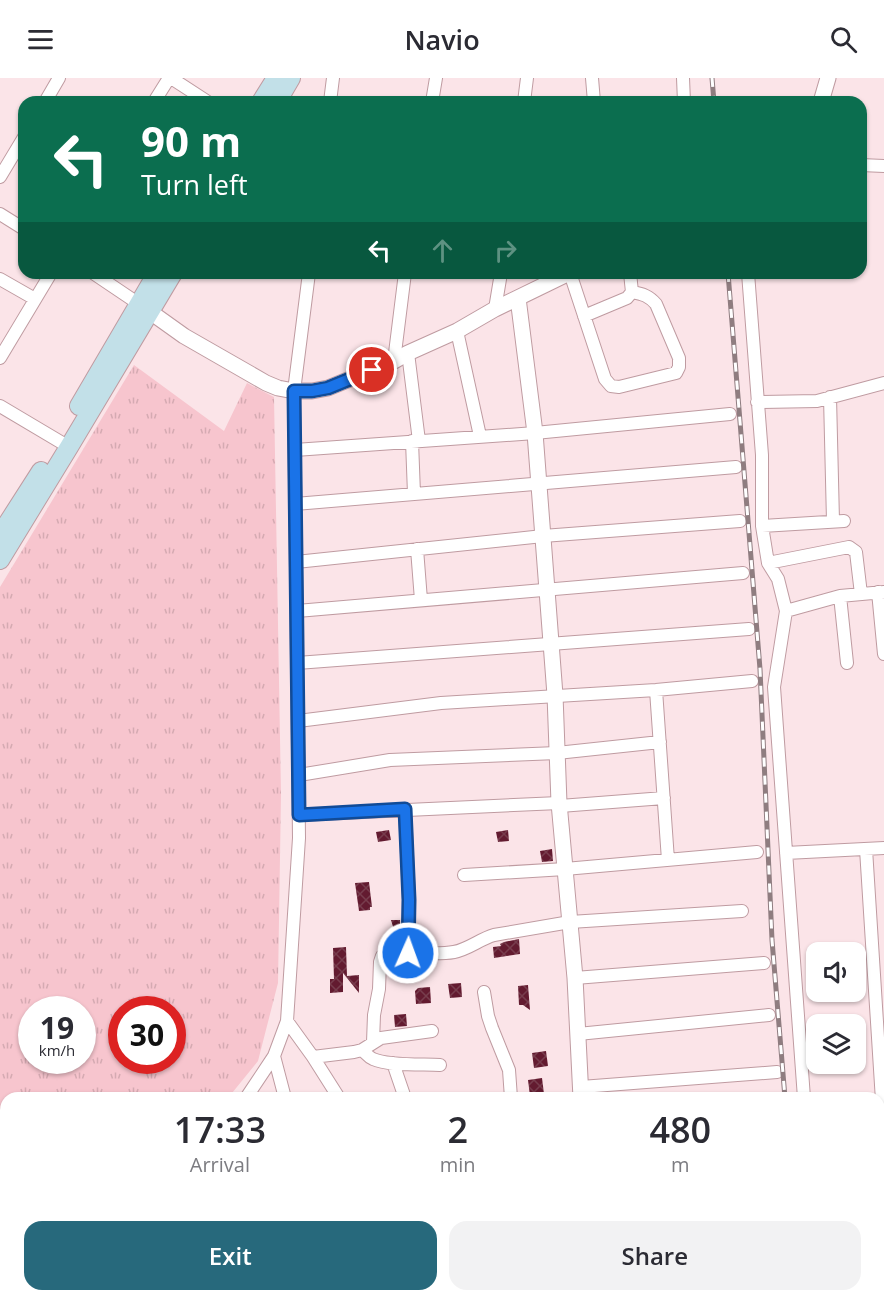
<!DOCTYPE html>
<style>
:root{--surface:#fff;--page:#f2f2f3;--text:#2b2b33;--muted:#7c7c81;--accent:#27697c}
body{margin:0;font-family:"Open Sans",sans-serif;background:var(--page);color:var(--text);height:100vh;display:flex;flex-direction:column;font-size:22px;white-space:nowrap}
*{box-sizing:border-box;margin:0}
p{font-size:20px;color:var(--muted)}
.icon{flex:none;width:33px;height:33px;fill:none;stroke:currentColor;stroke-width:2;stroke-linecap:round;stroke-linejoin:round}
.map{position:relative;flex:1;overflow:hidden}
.sheet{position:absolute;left:0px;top:1014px;width:885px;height:210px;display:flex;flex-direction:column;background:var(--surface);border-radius:18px 18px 0 0;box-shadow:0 2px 4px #0004}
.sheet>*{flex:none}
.guide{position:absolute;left:18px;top:18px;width:849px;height:183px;border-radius:18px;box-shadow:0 2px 4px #0004;background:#0b6e4f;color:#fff;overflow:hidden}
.controls{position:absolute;left:806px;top:864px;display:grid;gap:12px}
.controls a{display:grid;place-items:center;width:60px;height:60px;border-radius:12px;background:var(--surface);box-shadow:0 2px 4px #0004;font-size:30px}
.speed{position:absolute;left:18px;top:918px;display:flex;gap:12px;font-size:30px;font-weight:700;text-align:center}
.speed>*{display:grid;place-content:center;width:78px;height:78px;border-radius:50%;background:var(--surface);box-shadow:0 2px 4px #0004;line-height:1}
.speed small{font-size:15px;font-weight:400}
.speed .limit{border:9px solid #d22;background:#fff;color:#111}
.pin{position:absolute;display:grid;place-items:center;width:51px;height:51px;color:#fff;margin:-26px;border:3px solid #fff;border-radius:50%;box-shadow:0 2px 6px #0007}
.me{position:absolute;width:66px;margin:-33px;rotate:2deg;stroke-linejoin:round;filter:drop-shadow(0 0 4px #0008)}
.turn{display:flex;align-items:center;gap:21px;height:126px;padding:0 24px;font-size:27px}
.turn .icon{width:78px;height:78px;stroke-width:2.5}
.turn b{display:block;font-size:42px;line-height:51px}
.lanes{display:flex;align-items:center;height:57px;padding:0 24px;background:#0003;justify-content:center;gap:30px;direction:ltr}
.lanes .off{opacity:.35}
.eta{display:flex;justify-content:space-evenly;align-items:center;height:102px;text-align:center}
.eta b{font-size:36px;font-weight:600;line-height:42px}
.button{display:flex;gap:12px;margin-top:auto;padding:12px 24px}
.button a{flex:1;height:69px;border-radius:18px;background:var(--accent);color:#fff;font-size:24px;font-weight:600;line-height:69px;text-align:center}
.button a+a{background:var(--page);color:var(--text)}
header{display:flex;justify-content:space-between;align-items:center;height:78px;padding:0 24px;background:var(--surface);font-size:27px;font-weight:600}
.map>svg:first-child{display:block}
.industrial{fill:url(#industrial-furrows)}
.grass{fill:url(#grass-tufts);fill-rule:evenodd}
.building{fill:url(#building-cross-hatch)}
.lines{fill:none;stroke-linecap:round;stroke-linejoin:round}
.minor-casing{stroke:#bf9ba1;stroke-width:14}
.tertiary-casing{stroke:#bf9ba1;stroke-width:17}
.secondary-casing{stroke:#bf9ba1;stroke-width:20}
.minor{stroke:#fff;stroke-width:12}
.tertiary{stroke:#fff;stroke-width:15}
.secondary{stroke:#c2e0e8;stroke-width:18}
.rail-casing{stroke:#8f7d80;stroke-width:5}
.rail{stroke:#fff;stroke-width:3;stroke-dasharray:9;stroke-linecap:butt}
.route-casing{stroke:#114b97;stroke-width:15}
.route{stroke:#1a73e8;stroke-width:10}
</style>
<header><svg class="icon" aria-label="menu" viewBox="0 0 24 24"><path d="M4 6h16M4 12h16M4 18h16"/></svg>Navio<svg class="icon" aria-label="search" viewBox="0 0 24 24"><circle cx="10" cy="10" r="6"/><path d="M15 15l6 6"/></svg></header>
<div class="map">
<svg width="884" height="1224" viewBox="0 0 884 1224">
<defs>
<pattern id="industrial-furrows" width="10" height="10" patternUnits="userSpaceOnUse" patternTransform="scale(1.5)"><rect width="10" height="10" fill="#fdd8de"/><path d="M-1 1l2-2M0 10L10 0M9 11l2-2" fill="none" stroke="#dababf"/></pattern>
<pattern id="grass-tufts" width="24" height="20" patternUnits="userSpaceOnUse" patternTransform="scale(1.5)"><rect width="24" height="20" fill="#f7c5ce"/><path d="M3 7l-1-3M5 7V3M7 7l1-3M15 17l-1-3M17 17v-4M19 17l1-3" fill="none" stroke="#d5aab2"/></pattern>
<pattern id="building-cross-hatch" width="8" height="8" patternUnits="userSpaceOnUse" patternTransform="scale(1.5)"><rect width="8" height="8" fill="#631b30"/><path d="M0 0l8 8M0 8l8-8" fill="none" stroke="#773d4d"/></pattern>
</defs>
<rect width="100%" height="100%" fill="#fbe4e8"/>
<path class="industrial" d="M0,1121L6,1122V1218H269L274,1224H0Z"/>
<path class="grass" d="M134,287L224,353L247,305L274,319L281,716L278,905L258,983L228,1020H6V1100L0,1099V509ZM32,932H82V982H32ZM122,932H172V982H122Z"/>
<path class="building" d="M389,752L391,762L378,764L376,754Z
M508,752L509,763L498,764L496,754Z
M552,771L553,783L542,784L540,773Z
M369,804L372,829H370V832L359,833L355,805Z
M391,842H400V860L391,861L390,852H394Z
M519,861L520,876L494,880L493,869L501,868L500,866L504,864Z
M346,869L347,898L359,897V915L343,895V914L330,915V901H334L333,870Z
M461,905L462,919L450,920L448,906Z
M528,907L530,932L523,927H519L518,908Z
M430,909L431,925L416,926L415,913L418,910Z
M406,936L407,948L395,949L394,937Z
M546,973L548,988L534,990L532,975Z
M542,1000L544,1016L530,1018L528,1002Z"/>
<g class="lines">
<defs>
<path id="minor" d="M171,0L208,24
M592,0L594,24
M683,0L684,24
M45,24L59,0
M154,24L169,0
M330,24L333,0
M432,24L436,0
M524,24L527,0
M861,87L884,88
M0,99L24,59
M0,136L24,151
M93,195L139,226
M570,195L605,301L611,308L619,309L676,295L679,289V280L656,226C649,218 643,216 632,214
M748,195L762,377V448L768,485L778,501L786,533L774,609L804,1020
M0,201L35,221
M495,231L501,195
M584,238L627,220L632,214L630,195
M457,253L480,358
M408,275L419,363
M0,280L51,195
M394,283L405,195
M830,319L833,443
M757,324L817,323L884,305
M0,328L69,369
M412,363L414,416
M295,372L535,355L730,336
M295,426L736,389
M762,448L844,443
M417,471L421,522
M296,484L543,458L740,443
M768,485L849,469L856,474L861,516
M878,514L884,576
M840,518L847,585
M297,533L743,495
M786,533L840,518L884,514
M297,585L749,551
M656,612L668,782
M298,643L441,625L656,612L752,603
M299,697L390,682L557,675L660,664
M560,728L664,720
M405,731L409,822L408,875
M299,737L559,725
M866,771L884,1054
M786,775L884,770
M464,797L565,791L757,774
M575,900L764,885
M484,914L488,938L492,950L509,992L511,1020
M287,943L313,979L339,1020
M578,956L769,937
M373,964L374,937L379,911L380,884L382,878L387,876C409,872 432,878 454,874C469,871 480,861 494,857L570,844L742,833
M362,972C366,975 368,979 373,981C388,988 423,986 440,987
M274,978L285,1020
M313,979L354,974L362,972L381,960L432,953
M393,985L405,1020
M581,1009L777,994
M246,1020L274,978L287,943L299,760L294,313L309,195
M0,1111L6,1112
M879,1116H884
M635,1218V1224
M658,1218V1224
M683,1218V1224
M708,1218V1224
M731,1218L732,1224
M776,1218V1224
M814,1218L815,1224
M293,1222L318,1218"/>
<path id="tertiary" d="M821,24L828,0
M518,220L535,355L555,617L559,725L575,900L581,1020
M142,228L184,258L266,305L278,310L294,313H312L328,310L394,283L408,275L457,253L495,231L569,195
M596,1218V1224"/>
<path id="secondary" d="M261,24L276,0
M277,24L291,0
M79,328L157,195
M0,457L41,393
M0,482L69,369L173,195"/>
</defs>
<use href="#minor" class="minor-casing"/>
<use href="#tertiary" class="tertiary-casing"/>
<use href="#secondary" class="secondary-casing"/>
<use href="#minor" class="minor"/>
<use href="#tertiary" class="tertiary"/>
<use href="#secondary" class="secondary"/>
<defs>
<path id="rail" d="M712,0L714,24
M728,195L760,591L772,862L785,1020
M800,1218L801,1224"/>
</defs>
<use href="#rail" class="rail-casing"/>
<use href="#rail" class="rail"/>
</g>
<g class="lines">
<defs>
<path id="route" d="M372,292L328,310L312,313H294L299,737L405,731L409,822L408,875"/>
</defs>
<use href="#route" class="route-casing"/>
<use href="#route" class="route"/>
</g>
</svg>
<div class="controls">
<a><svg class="icon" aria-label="sound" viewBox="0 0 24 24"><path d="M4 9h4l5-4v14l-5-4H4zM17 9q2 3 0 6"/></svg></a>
<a><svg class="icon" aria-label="layers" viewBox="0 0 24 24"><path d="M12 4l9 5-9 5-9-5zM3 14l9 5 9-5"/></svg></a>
</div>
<div class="speed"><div>19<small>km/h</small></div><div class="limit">30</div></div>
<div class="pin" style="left:372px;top:292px;background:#d93025"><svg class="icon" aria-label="arrive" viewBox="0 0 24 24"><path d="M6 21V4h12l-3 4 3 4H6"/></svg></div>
<svg class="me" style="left:408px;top:875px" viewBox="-20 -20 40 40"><circle r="17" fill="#1a73e8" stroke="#fff" stroke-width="3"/><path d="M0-11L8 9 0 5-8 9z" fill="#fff"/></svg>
<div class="guide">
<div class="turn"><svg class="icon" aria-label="left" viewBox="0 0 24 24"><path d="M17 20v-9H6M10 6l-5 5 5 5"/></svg><div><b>90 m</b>Turn left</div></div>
<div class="lanes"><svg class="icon" aria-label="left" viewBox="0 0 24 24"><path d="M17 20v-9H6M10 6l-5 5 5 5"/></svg><svg class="icon off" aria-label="ahead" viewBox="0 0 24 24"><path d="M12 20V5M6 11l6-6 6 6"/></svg><svg class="icon off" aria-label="right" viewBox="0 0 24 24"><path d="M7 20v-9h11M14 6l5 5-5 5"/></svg></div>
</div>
<section class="sheet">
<div class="eta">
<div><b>17:33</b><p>Arrival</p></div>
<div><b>2</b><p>min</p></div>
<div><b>480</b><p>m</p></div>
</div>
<div class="button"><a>Exit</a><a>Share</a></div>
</section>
</div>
